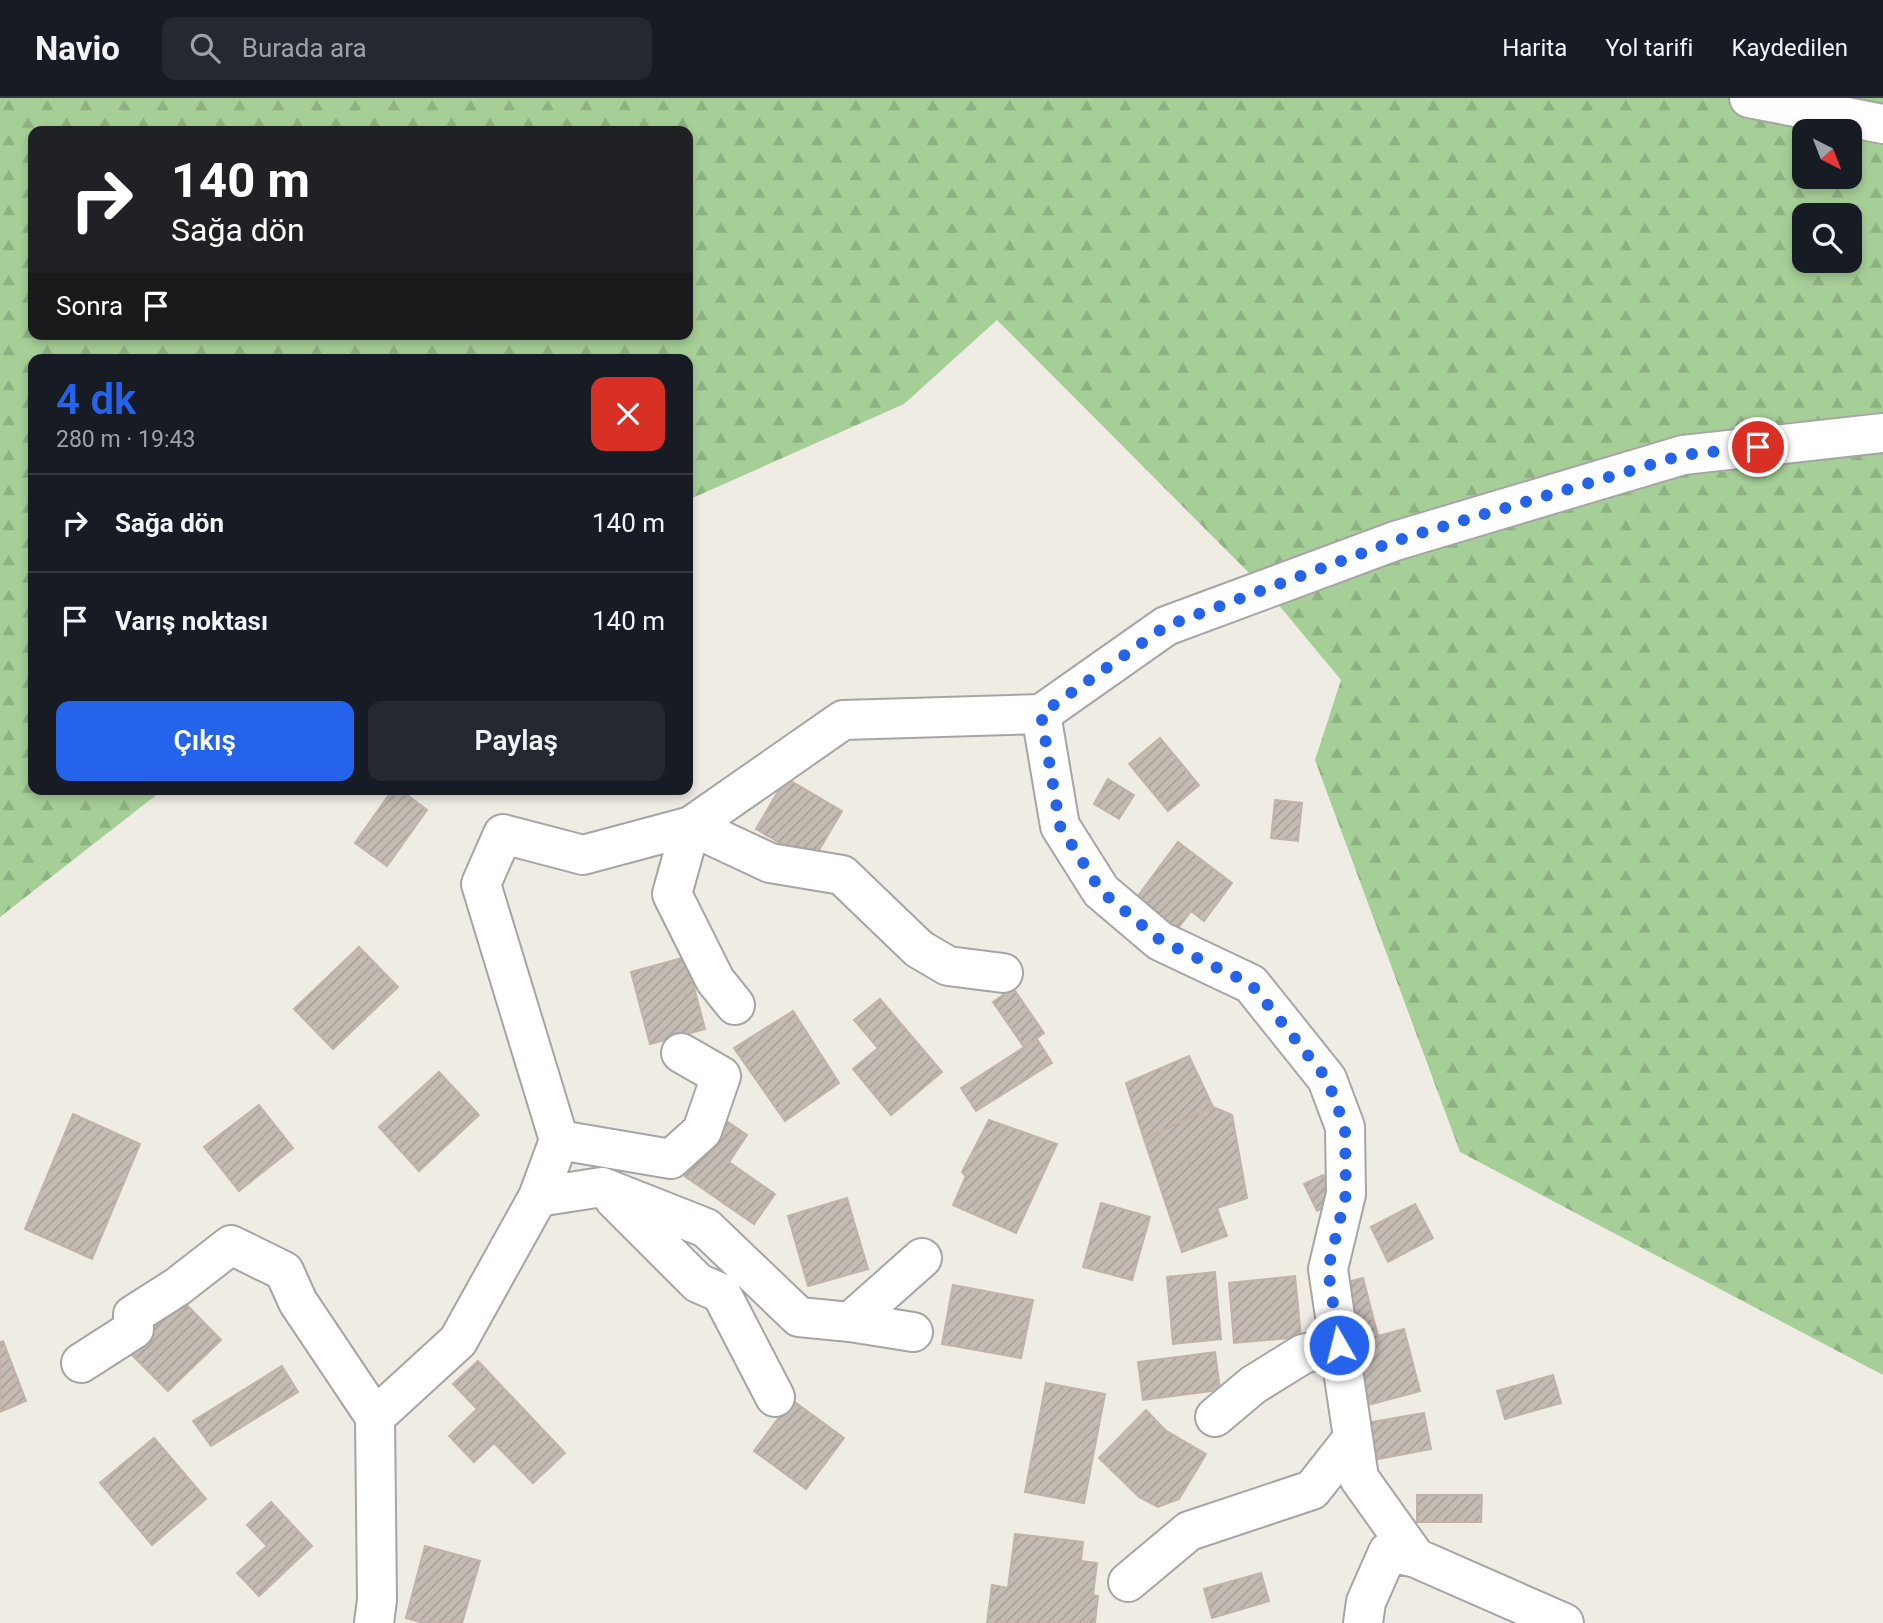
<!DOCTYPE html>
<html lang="tr">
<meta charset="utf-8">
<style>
:root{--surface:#171b24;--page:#242831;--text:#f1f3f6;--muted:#9ea1a6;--line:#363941;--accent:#2563eb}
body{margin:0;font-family:Roboto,sans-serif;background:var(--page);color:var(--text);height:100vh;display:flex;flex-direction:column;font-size:26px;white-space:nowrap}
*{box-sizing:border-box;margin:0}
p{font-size:23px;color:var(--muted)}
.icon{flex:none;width:38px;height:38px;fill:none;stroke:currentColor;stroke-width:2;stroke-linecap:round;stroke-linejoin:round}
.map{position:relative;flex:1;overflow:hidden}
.side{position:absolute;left:28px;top:256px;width:665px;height:441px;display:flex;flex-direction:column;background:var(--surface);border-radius:14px;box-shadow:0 4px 10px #0003}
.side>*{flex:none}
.guide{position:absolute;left:28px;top:28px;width:665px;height:214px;border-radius:14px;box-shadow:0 4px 10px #0003;background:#202124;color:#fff;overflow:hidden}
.needle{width:46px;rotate:138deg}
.controls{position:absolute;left:1792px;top:21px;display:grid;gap:14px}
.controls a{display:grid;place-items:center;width:70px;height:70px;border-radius:14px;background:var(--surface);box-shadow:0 4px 10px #0003;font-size:35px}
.pin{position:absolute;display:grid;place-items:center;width:60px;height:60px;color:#fff;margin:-30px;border:4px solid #fff;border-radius:50%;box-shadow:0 2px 7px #0007}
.me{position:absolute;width:77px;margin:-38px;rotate:352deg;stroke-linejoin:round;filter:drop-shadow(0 0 5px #0008)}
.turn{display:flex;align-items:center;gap:24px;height:147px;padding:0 28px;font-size:32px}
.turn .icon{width:91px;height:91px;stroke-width:2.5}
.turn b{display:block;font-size:49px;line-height:60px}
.then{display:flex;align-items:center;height:66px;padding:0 28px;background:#0003;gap:14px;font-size:26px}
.round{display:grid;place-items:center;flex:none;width:74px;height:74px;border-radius:14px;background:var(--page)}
.headline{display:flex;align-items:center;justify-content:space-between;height:119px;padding:0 28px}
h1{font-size:42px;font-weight:600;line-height:52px;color:var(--accent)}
.primary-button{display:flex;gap:14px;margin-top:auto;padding:14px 28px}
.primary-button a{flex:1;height:80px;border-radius:14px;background:var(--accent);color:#fff;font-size:28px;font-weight:600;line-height:80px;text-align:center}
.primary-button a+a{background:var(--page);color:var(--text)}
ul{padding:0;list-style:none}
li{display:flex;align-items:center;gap:21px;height:98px;padding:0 28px;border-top:2px solid var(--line)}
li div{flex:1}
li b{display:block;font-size:26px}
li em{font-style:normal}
header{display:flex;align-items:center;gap:42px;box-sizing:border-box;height:98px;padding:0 35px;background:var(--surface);border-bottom:2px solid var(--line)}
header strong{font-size:33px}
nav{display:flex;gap:38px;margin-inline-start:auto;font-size:24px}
.search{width:490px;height:63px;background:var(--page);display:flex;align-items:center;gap:18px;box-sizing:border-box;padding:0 24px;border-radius:14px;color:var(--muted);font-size:26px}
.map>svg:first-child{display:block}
.forest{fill:url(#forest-firs);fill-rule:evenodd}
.building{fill:url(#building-hatch);stroke:#c1b3a6;stroke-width:2}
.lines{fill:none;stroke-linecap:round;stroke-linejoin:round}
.minor-casing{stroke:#a5a5a5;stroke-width:42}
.minor{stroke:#fff;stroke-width:38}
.route{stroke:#2563eb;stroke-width:12;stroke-dasharray:0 21.6}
</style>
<header>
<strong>Navio</strong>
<div class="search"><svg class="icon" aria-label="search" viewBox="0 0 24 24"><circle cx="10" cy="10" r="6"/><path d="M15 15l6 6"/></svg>Burada ara</div>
<nav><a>Harita</a><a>Yol tarifi</a><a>Kaydedilen</a></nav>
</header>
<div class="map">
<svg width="1883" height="1525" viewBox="0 0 1883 1525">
<defs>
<pattern id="forest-firs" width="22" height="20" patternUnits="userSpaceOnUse" patternTransform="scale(1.75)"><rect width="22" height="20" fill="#a6cf97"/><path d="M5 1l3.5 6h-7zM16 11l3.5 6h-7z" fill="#8eb182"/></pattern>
<pattern id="building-hatch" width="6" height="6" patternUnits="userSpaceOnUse" patternTransform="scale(1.75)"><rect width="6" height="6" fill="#c4bbb3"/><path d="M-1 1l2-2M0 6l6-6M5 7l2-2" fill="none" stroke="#a8a09a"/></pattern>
</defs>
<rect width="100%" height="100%" fill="#efece4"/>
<path class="forest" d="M0,0H1883V1277L1460,1054L1315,662L1341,582L1267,493L997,222L904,306L688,402V261H33V691H164L0,819ZM33,33H688V236H33ZM1804,33H1850V79H1804ZM1804,117H1850V163H1804Z"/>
<path class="building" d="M1160,640L1199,687L1168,713L1129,666Z
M786,680L842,713L812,764L756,731Z
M1108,681L1134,697L1119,721L1094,706Z
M393,691H399L427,712L387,768L355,745Z
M1275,702L1302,705L1298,743L1271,740Z
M1178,744L1232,785L1204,823L1191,813L1173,837L1132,806Z
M359,849L398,889L333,951L294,911Z
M686,859L705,931L650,946L631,874Z
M1013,890L1044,935L1024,949L993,904Z
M880,901L942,974L891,1017L853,971L878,950L854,922Z
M793,913L839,985L785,1023L734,950Z
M1037,941L1052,965L976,1013L961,990Z
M1189,958L1213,1009L1144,1041L1126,985Z
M439,974L479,1017L419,1073L379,1029Z
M259,1007L293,1050L239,1093L204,1049Z
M1213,1009L1232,1017L1247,1100L1217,1110L1227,1138L1182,1154L1144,1041Z
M73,1016L140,1046L92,1161L25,1131Z
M722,1020L747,1037L729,1064L775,1096L754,1126L683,1077Z
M989,1022L1057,1046L1016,1135L953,1107L966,1078L962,1074Z
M1323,1077L1336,1104L1317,1113L1304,1086Z
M847,1100L868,1171L808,1188L788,1118Z
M1101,1105L1150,1119L1132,1182L1083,1169Z
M1415,1106L1433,1140L1388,1164L1371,1129Z
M1215,1174L1221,1241L1173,1246L1167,1179Z
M1295,1178L1301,1239L1234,1245L1229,1185Z
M1363,1180L1378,1238L1404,1231L1420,1293L1364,1308L1333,1188Z
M953,1187L1033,1202L1021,1260L942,1246Z
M181,1201L221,1242L168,1293L128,1253Z
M3,1243L26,1303L0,1314V1244Z
M1215,1254L1220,1292L1143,1302L1138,1264Z
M478,1263L565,1355L533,1385L494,1345L474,1364L449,1338L477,1311L453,1286Z
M282,1268L298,1294L211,1348L193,1323Z
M1553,1277L1561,1305L1505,1321L1497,1293Z
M1046,1285L1105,1296L1084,1405L1025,1394Z
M792,1302L844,1340L806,1391L754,1353Z
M1146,1312L1165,1332L1206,1356L1179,1401L1158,1409L1139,1399L1099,1360Z
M1424,1315L1431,1351L1362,1364L1355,1327Z
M154,1340L206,1401L152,1447L100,1385Z
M1417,1397H1482L1481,1424H1417Z
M271,1404L312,1448L259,1498L237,1475L267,1448L247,1427Z
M1015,1436L1083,1444L1081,1463L1097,1465L1093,1497L1098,1498L1095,1525H987L992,1487L1008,1490Z
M425,1448L480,1463L462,1525H423L406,1520Z
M1261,1475L1269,1503L1212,1520L1204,1491Z"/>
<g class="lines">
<defs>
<path id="minor" d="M1749,0L1883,26
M1041,616L1060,728L1101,793L1160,843L1251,886L1327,981L1345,1029L1346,1096L1328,1171L1359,1380L1416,1460L1564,1525
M735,907L715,882L672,796L691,728L770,765L842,777L919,851L948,868L1003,875
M559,1042L671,1061L702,1033L721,978L681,955
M538,1099L602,1089L706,1130L799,1219L850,1224L922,1160
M614,1101L698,1185L721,1195L775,1299
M850,1224L913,1234
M81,1265L134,1231L133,1217L177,1189L231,1147L284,1173L298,1204L375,1319L377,1502L374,1525
M375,1319L458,1243L538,1099L559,1042L481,786L503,736L583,757L691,728L843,622L1041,616L1166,528L1395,443L1683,357L1883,335
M1215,1319L1253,1287L1303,1256L1339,1247
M1128,1484L1189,1433L1312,1392L1353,1340
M1363,1525L1366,1504L1388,1454L1416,1460"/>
</defs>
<use href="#minor" class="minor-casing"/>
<use href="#minor" class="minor"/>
</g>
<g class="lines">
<path class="route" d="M1339,1247L1328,1171L1346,1096L1345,1029L1327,981L1251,886L1160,842L1101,793L1060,728L1041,616L1166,528L1395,443L1421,435L1683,357L1758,349"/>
</g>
</svg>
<div class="controls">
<a><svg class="needle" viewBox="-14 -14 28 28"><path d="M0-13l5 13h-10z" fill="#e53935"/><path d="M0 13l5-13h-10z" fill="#9ea1a6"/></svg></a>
<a><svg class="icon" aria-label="search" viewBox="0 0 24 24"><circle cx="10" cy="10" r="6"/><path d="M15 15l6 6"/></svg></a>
</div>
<div class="pin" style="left:1758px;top:349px;background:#d93025"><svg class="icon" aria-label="arrive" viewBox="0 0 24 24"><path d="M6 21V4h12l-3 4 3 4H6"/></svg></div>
<svg class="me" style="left:1339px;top:1247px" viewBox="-20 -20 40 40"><circle r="17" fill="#2563eb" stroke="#fff" stroke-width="3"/><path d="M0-11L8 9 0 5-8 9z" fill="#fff"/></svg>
<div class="guide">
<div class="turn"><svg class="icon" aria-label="right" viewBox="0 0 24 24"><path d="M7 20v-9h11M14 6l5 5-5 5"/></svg><div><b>140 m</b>Sağa dön</div></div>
<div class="then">Sonra<svg class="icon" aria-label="arrive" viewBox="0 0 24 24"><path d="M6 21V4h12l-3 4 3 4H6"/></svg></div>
</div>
<section class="side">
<div class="headline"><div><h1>4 dk</h1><p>280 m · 19:43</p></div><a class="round" style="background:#d93025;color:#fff"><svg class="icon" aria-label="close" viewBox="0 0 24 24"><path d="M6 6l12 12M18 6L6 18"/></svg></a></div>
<ul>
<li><svg class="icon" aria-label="right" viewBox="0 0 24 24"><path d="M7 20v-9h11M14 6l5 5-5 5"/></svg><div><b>Sağa dön</b></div><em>140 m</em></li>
<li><svg class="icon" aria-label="arrive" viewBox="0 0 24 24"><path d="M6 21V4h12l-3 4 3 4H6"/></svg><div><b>Varış noktası</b></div><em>140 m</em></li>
</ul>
<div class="primary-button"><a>Çıkış</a><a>Paylaş</a></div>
</section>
</div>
